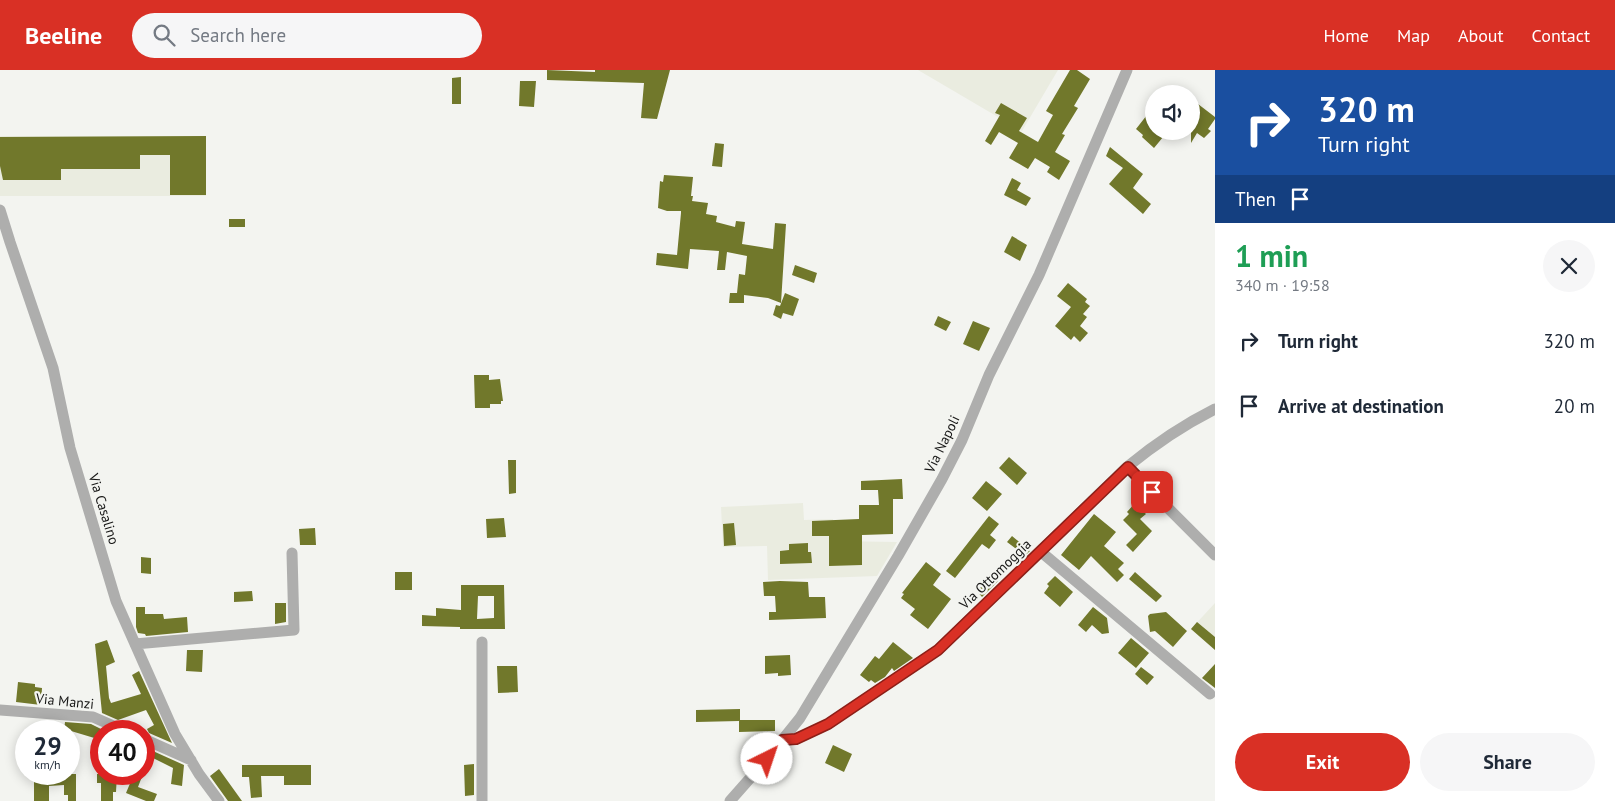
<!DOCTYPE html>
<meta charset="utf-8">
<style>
:root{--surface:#fff;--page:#f6f6f7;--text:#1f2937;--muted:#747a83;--accent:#d93025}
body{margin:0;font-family:"PT Sans",sans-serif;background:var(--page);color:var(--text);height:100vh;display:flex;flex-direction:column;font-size:19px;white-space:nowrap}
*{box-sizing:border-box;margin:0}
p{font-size:16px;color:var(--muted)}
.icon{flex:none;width:28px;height:28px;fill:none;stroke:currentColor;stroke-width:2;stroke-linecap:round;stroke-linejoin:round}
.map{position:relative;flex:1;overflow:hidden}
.panel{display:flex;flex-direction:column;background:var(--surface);width:400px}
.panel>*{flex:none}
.guide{background:#1a4fa0;color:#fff;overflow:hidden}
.tools{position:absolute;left:1145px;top:15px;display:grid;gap:10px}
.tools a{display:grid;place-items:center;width:55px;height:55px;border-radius:50%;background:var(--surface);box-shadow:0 2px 12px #0003;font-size:25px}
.speed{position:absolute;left:15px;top:650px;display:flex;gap:10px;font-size:25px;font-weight:700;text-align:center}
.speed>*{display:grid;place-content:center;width:65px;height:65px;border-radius:50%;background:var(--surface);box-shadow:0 2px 12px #0003;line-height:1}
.speed small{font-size:12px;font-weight:400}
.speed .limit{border:8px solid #d22;background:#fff;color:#111}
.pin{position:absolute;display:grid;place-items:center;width:42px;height:42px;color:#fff;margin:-21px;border-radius:10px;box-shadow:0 2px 8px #0006}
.me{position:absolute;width:55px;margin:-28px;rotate:41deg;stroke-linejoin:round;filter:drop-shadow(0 0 4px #0008)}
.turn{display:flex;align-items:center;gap:18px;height:105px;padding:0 20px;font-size:22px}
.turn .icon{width:65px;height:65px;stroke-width:2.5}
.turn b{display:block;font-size:35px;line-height:42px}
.then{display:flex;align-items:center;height:48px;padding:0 20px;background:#0003;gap:10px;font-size:19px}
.round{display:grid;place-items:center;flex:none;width:52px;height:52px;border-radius:26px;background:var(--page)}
.head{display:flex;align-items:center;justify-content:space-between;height:85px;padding:0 20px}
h1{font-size:30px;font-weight:800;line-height:38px;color:#1e9e55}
.action{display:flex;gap:10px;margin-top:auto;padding:10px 20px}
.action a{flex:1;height:58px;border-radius:30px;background:var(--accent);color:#fff;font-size:20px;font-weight:800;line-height:58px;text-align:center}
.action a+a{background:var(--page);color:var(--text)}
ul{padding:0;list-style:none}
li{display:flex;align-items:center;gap:15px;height:65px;padding:0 20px}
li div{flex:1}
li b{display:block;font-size:19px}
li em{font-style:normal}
header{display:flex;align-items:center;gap:30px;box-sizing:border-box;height:70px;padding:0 25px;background:var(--accent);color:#fff}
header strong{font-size:24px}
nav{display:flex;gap:28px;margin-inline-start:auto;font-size:18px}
.search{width:350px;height:45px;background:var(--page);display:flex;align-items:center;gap:12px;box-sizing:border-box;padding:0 18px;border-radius:28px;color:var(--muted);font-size:19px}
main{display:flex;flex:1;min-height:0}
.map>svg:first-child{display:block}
.built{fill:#eaece0}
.building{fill:#71782b;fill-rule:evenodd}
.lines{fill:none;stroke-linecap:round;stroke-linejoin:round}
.minor{stroke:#aeaead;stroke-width:11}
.route-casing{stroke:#8d1f18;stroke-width:12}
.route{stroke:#d93025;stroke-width:9}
.labels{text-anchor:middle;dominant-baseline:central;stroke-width:4.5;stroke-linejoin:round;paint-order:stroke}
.street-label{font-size:14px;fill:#171716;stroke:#f3f4f0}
</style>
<header>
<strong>Beeline</strong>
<div class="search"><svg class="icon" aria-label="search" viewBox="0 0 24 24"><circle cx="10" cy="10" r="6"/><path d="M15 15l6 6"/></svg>Search here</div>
<nav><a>Home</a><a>Map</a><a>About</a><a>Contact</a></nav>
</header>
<main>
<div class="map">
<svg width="1215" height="731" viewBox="0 0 1215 731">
<rect width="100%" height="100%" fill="#f3f4f0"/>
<path class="built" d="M918,0H1058L1022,61Z
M0,66H206V126H0Z
M803,433L804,450L833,449L834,471L897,472L877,506L768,510L767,476L723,477L721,437Z
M1215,533V580L1191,559Z"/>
<path class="building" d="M547,0L595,2V0H670L657,49L641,48L644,13L547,10Z
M1070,0H1077L1090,9L1074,36L1078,38L1062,64L1065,65L1055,82L1070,91L1059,110L1047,102L1050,97L1035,88L1028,99L1009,88L1018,73L999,62L991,75L985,71L1000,45L995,43L1001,33L1027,48L1019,61L1038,72L1053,45L1046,41Z
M461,7V34H452V8Z
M520,11H536L534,37L519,36Z
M1198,34L1215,47V49L1208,59L1211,61L1204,68L1197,63L1191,73V44Z
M1154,36V61H1168L1154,78L1142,67L1143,65L1136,59Z
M206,66V125H170V85H140V99H61V110H3L0,96V67Z
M715,73L724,74L722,97L712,96Z
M1110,77L1143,104L1133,118L1151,134L1143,144L1109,114L1123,98L1106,86Z
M664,105L693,107L691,126H693L692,131L708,133L706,144L717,146L716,152L735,157L736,151L745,152L742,174L773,179L775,153L786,154L781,233L768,228L744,225V233H729L730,223H737L739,204L745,205L747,186L727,182L725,200H717L719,181L690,179L688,199L656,195L657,183L677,185L681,143V141H667L658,138L660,111L663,112Z
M1012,108L1021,113L1017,120L1031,128L1026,136L1004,125Z
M229,149H245V157H229Z
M1012,166L1027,175L1020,191L1004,182Z
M795,195L817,203L814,213L792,205Z
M1068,213L1087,229L1085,232L1090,236L1083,244L1087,247L1080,256L1088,263L1080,272L1074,266L1071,270L1055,256L1071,237L1057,226Z
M785,223L799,229L793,246L783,243L781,249L773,245L776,235L780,236Z
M938,246L951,252L946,261L934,255Z
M973,251L990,258L979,281L963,274Z
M474,305H489V310L500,309L503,331H501V334H490V338H475Z
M1009,387L1027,403L1017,415L999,398Z
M508,390H516V423L509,424Z
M902,409L903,429H893V464L862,465V495L829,496V466H812V451L859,449V435H879L878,420H861V411Z
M986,411L1002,424L987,441L972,428Z
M1135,433L1146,444L1140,449L1152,461L1133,482L1126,475L1137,464L1123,450L1129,444L1127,442Z
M1094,444L1116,462L1104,476L1124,493L1118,499L1124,505L1117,512L1091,486L1079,500L1061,485Z
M989,446L999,454L990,465L996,470L989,479L982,474L955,508L946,501Z
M504,448L506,467L487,468L486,449Z
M734,453L736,475L724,476L723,454Z
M315,458L316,475H300L299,459Z
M1012,466L1030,481L1016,494L1011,490L1019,481L1007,472Z
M808,473V482H811L812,493L780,494V481L789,480V474Z
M141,487L151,488V504L141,503Z
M926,492L941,504L933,515L951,529L928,559L910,545L915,539L901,528L904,524L902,523Z
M395,502H412V520H395Z
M1135,502L1162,526L1156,532L1129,509Z
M993,505L998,511L982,527L977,521Z
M1055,506L1073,522L1060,537L1044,523L1049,516L1047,514Z
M780,511L808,512L809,527H825L826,548L769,550V542H776L775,526H764L763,512Z
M461,515H504L505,559H460V557L422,556V545L436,546V538L461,540ZM478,526H494V548L477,549Z
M252,521L253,531L234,532V522Z
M275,533H286V552L275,554Z
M136,537H145V544H163L164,549L187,547L188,562L146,566L145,564L138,563L136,557Z
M1093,537L1107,548L1109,563L1102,564L1092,555L1086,562L1078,555Z
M1166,542L1187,561L1173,577L1155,561L1150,562L1148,546L1150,544Z
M1197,552L1215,567V580L1191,559Z
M1131,568L1149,583L1136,598L1118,583Z
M107,570L115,592L106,596L109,628L111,633L141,624L132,605L139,601L172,673L149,663L147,659L154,655L146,640L118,650L102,643L95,574Z
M893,572L913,588L894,601L892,598L885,607L875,613L871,610L869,612L860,605L875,586L879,589Z
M187,580H203L202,602L186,601Z
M790,585L791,605L778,606V603L765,604V586Z
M1215,594V618L1202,608Z
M497,596H517L518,622L498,623Z
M1141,597L1154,607L1147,615L1135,604Z
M18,612L35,614V617L42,618L41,635L16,632Z
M740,639V650H775V661L739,662V651L696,652V640Z
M65,652L91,654L101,659V670L71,661H64Z
M833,675L852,684L844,702L825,693Z
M144,677L184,695L182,716L171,714L173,698L151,687L144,703Z
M474,694V725L465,726L464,695Z
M242,695H311V715H284V706H261L262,727L251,728L249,707H242Z
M219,699L242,731H228L210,706Z
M34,704H76V731H68V725H64V715L49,716V731H34Z
M97,704H117L116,722H113V731H101V713H97Z
M134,704H143L138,717L157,724L154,731H146L126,723Z"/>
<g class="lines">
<path class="minor" d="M0,140L10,172L53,298L70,378L116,531L175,664L199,704L219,731
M1127,397L1215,485
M1040,481L1210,624
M482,572V731
M135,574L294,560L292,483
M0,640L93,647L125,661
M144,669L191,690
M782,670L796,669L828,654L938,580L1127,397C1155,374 1183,355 1215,339
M730,731L767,689L800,648L898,486L942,409L962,370L989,305L1039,205L1127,0"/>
</g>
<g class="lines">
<defs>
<path id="route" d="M767,689L782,670L796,669L828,654L938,580L1128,397L1152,422"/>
</defs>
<use href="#route" class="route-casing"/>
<use href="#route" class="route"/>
</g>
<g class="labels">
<g class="street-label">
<text transform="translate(942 374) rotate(-64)">Via Napoli</text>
<text transform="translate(104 439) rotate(73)">Via Casalino</text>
<text transform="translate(995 504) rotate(-44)">Via Ottomoggia</text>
<text transform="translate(65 631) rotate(6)">Via Manzi</text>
</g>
</g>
</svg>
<div class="tools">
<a><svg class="icon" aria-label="sound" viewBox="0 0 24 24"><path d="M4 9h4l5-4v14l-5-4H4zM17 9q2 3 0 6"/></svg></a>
</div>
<div class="speed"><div>29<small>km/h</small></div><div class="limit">40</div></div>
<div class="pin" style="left:1152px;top:422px;background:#d93025"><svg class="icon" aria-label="arrive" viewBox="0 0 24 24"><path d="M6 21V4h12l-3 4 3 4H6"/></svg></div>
<svg class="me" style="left:767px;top:689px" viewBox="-20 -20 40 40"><circle r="19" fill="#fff"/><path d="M0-13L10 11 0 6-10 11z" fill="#d93025"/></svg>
</div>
<section class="panel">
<div class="guide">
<div class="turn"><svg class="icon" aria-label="right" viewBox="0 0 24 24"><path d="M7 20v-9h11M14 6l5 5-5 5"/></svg><div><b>320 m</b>Turn right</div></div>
<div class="then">Then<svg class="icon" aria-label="arrive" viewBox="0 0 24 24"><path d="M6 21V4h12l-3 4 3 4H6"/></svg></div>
</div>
<div class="head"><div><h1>1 min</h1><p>340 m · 19:58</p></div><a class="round"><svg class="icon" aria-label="close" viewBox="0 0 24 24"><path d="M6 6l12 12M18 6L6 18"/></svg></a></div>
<ul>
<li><svg class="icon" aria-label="right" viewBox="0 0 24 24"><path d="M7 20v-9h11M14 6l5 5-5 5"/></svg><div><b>Turn right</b></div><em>320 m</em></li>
<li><svg class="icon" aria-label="arrive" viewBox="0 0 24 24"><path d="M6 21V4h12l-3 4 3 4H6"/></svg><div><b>Arrive at destination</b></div><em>20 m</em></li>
</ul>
<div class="action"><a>Exit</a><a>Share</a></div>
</section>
</main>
